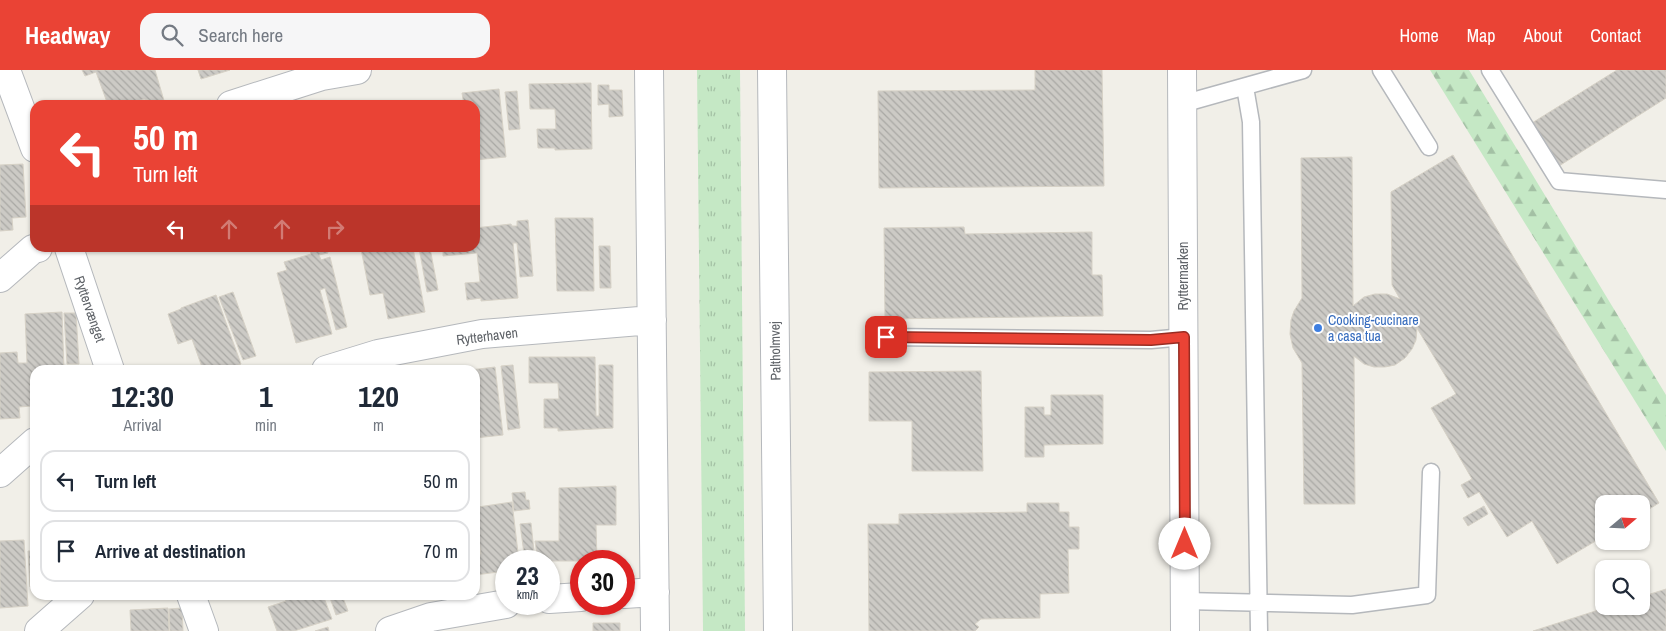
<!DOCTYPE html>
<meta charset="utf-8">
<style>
:root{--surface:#fff;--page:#f6f6f7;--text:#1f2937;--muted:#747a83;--line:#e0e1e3;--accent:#ea4335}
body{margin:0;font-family:"Archivo Narrow",sans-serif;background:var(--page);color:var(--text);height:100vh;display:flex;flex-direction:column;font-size:19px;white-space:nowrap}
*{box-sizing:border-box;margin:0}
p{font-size:16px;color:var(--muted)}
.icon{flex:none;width:28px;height:28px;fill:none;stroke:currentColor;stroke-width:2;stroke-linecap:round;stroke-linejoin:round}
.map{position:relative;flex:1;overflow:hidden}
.sheet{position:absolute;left:30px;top:295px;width:450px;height:235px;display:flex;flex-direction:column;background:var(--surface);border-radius:15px;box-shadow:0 1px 4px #0004}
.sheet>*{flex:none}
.hud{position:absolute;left:30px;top:30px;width:450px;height:152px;border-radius:15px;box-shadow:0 1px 4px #0004;background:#ea4335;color:#fff;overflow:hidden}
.needle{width:32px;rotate:71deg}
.buttons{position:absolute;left:1595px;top:425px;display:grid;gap:10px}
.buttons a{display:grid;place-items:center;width:55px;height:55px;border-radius:10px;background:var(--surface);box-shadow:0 1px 4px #0004;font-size:25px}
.speed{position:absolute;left:495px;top:480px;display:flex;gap:10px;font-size:25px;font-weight:700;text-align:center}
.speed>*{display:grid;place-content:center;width:65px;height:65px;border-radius:50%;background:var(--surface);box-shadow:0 1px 4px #0004;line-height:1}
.speed small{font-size:12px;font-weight:400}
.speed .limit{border:8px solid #d22;background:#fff;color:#111}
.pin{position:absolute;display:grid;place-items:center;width:42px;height:42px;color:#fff;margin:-21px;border-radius:10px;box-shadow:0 2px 8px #0006}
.me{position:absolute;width:55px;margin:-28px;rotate:0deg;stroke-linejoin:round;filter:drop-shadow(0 0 4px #0008)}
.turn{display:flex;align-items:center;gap:18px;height:105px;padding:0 20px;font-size:22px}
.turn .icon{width:65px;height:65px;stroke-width:2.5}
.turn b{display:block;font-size:35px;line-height:42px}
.lanes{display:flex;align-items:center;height:48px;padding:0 20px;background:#0003;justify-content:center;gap:25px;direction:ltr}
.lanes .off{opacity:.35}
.eta{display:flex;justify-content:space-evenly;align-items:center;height:85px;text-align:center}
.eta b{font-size:30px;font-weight:700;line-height:35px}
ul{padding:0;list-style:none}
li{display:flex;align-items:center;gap:15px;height:62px;margin:0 10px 8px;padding:0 10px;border:2px solid var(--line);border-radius:15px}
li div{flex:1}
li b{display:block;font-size:19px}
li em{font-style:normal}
header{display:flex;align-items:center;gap:30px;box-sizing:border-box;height:70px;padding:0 25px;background:var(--accent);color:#fff}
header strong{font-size:24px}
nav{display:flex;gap:28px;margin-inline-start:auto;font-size:18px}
.search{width:350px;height:45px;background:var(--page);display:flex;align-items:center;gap:12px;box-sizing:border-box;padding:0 18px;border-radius:15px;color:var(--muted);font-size:19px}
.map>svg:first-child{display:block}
.grass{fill:url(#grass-tufts)}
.forest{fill:url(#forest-firs)}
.building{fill:url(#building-back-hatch);stroke:#d6d1c6}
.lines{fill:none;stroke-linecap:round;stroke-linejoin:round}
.service-casing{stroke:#b5b8bc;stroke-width:19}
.minor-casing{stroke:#b5b8bc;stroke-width:30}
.service{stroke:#fff;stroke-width:16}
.minor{stroke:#fff;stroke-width:28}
.route-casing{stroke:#982c22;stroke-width:12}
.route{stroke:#ea4335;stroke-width:9}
.shop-dot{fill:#3f7fe0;stroke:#fff;stroke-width:2}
.labels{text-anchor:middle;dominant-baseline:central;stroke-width:4;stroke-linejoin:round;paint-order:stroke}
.street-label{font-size:14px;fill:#5f6368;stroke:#fff}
.shop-label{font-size:14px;fill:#366cbe;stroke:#fff;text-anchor:start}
</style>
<header>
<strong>Headway</strong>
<div class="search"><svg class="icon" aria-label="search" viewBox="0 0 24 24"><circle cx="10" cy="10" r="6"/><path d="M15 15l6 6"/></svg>Search here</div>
<nav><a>Home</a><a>Map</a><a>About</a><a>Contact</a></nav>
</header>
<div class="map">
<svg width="1666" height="561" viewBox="0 0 1666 561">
<defs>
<pattern id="grass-tufts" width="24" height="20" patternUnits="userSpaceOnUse" patternTransform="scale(1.25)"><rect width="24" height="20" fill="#c5e8c5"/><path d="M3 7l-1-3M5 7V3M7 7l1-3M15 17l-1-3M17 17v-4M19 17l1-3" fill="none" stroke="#a3c0a4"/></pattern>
<pattern id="forest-firs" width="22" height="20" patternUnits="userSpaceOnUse" patternTransform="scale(1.25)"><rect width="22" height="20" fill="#c5e8c5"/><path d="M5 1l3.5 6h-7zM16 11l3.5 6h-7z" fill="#a3c0a4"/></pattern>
<pattern id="building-back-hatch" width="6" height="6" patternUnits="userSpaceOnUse" patternTransform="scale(1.25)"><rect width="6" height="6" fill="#cccac5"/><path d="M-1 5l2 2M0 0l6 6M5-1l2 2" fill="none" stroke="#a9a8a4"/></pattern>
</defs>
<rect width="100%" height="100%" fill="#f1efe8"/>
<path class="grass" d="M697,0H740L745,561H703Z"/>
<path class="forest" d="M1430,0H1469L1666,325V381Z"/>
<path class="building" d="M82,0H155L165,34L144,29L127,35H108L96,2L85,6Z
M198,0H230L201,9Z
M1035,0H1102L1104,116L879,118L878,21L1035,20Z
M1617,0H1666V28L1559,96L1532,53Z
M591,13L592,79L555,80V78H538L537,59H556L555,39H530L529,14Z
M598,15H609V20H622L623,46L609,47V34L598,35Z
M499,19L506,87L475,90V35H464L462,23Z
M517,21L520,59L509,60L505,22Z
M1453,85L1659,433L1641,444V434H1604V466L1557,494L1532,451L1507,467L1479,422L1468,428L1461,415L1472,409L1431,338L1456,324L1417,258L1416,270L1412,279L1405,288L1395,295L1385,297H1374L1364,294L1354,286L1355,434H1304L1302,293L1293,278L1290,264L1291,250L1294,241L1302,228L1301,88L1352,87L1353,236L1364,227L1375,224H1387L1400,229L1392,215L1391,122Z
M23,94L26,147L12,148L13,160L0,161V95Z
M555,148H593L594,221H557Z
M528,150L533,206L520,207L517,173H513L518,228L481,231V228L467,230L465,213L480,212L477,183L443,186V178H475V158L511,154L512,156H517V151Z
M964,157L965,164L1092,162V205H1102L1103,246L885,249L884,158Z
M599,176H610L611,218H600Z
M309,178H326L328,183L319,185L321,190L330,187L347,257L336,260L325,218L320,220L332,264L296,273L277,203L287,200L284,192L311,184Z
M369,178H413L425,242L388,249L383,223L370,225L361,179Z
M419,178H430L438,220L427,222Z
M233,222L256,286L243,290L219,227Z
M216,225L241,294L225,300H203L192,269L178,274L168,244L181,239V238Z
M62,242L64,300H35V309H31L32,336L19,337L20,348L0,349V283L17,282L18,293H27L25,244Z
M64,243H76L79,294H67Z
M529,287H595L596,346H599V295H613V358L558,361V358H544V329H559L558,313H529Z
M513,295L520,358L508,360L501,296Z
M495,297L503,365L475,368V300H470Z
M981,301L983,401H912V351H869V302Z
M1051,325H1103V374L1044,375V387H1025V337H1044V345H1051Z
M616,416V455H596L597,491H538L535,471H559V418Z
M525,422L526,430H529L530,439L514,441L512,423Z
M475,428H477L478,437L512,432L519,491H506V501L475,505V485L481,484L477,455H475Z
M33,432H35V469Z
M1027,433H1059V442H1069V457H1079V479H1068L1069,523L1040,524V548L981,549L975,554L979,557L975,561H869L868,454H899V444L1027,442Z
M1484,436L1488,444L1468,456L1463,448Z
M531,453L535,491H525L520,454Z
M24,470L28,536L0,538V471Z
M28,481H35V517H30Z
M1666,519V561H1533L1611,536H1641V527Z
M284,525H323L332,549L294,561H277L268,537L286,531Z
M329,525H342L348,541L336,545Z
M168,538L169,561H131L130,540Z
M182,538L183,561H170L169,539Z
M593,553H620V561H593Z
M328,557L329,561H315Z"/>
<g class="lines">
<defs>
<path id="service" d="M1381,0L1429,77
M1490,0L1559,111L1666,120
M1245,17L1251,52L1259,561
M1182,34L1303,0
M886,267L1151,270L1184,267
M1185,531L1352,535L1427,525L1431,402"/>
<path id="minor" d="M6,0L35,78
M649,0L655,561
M772,0L778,561
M1182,0L1185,561
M231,35L322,6L357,0
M69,178L110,300
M0,208L33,179L38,178
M326,300L378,284L482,264L652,250
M0,403L35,372
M624,524L655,522
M191,525L204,561
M549,529L581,527
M39,561L80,525
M390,561L431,547L506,534"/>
</defs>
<use href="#service" class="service-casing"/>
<use href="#minor" class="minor-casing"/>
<use href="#service" class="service"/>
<use href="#minor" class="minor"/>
</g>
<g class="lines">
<defs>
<path id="route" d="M886,267L1151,270L1184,267L1185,474"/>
</defs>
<use href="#route" class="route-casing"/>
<use href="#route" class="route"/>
</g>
<circle class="shop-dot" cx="1318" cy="258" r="5"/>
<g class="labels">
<g class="street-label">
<text transform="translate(1183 206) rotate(-90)">Ryttermarken</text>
<text transform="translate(90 239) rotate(71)">Ryttervænget</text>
<text transform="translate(487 266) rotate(-7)">Rytterhaven</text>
<text transform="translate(775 281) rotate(-91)">Paltholmvej</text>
</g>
<g class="shop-label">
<text x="1328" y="250">Cooking-cucinare<tspan x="1328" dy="16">a casa tua</tspan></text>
</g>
</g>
</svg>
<div class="buttons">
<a><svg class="needle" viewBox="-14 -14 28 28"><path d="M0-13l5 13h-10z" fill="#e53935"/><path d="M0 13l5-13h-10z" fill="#747a83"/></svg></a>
<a><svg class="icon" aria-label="search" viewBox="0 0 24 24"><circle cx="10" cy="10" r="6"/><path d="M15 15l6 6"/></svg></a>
</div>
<div class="speed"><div>23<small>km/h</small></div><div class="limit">30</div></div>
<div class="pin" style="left:886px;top:267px;background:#d93025"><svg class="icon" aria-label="arrive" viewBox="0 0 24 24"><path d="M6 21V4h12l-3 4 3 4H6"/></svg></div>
<svg class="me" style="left:1185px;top:474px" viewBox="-20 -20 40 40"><circle r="19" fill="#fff"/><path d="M0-13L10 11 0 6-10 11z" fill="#ea4335"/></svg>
<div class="hud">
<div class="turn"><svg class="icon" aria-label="left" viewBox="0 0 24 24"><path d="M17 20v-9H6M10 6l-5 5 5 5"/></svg><div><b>50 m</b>Turn left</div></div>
<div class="lanes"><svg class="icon" aria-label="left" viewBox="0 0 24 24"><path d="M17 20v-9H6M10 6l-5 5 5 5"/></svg><svg class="icon off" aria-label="ahead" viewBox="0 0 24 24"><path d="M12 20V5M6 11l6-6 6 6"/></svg><svg class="icon off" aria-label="ahead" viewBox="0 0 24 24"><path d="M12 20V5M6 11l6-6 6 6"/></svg><svg class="icon off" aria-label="right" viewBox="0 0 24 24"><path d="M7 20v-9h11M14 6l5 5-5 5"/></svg></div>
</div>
<section class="sheet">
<div class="eta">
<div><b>12:30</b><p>Arrival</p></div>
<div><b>1</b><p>min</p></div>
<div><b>120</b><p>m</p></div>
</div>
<ul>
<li><svg class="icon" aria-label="left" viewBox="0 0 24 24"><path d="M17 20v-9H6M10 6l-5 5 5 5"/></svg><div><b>Turn left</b></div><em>50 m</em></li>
<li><svg class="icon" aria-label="arrive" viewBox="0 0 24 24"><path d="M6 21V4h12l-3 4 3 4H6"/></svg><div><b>Arrive at destination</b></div><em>70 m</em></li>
</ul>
</section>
</div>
